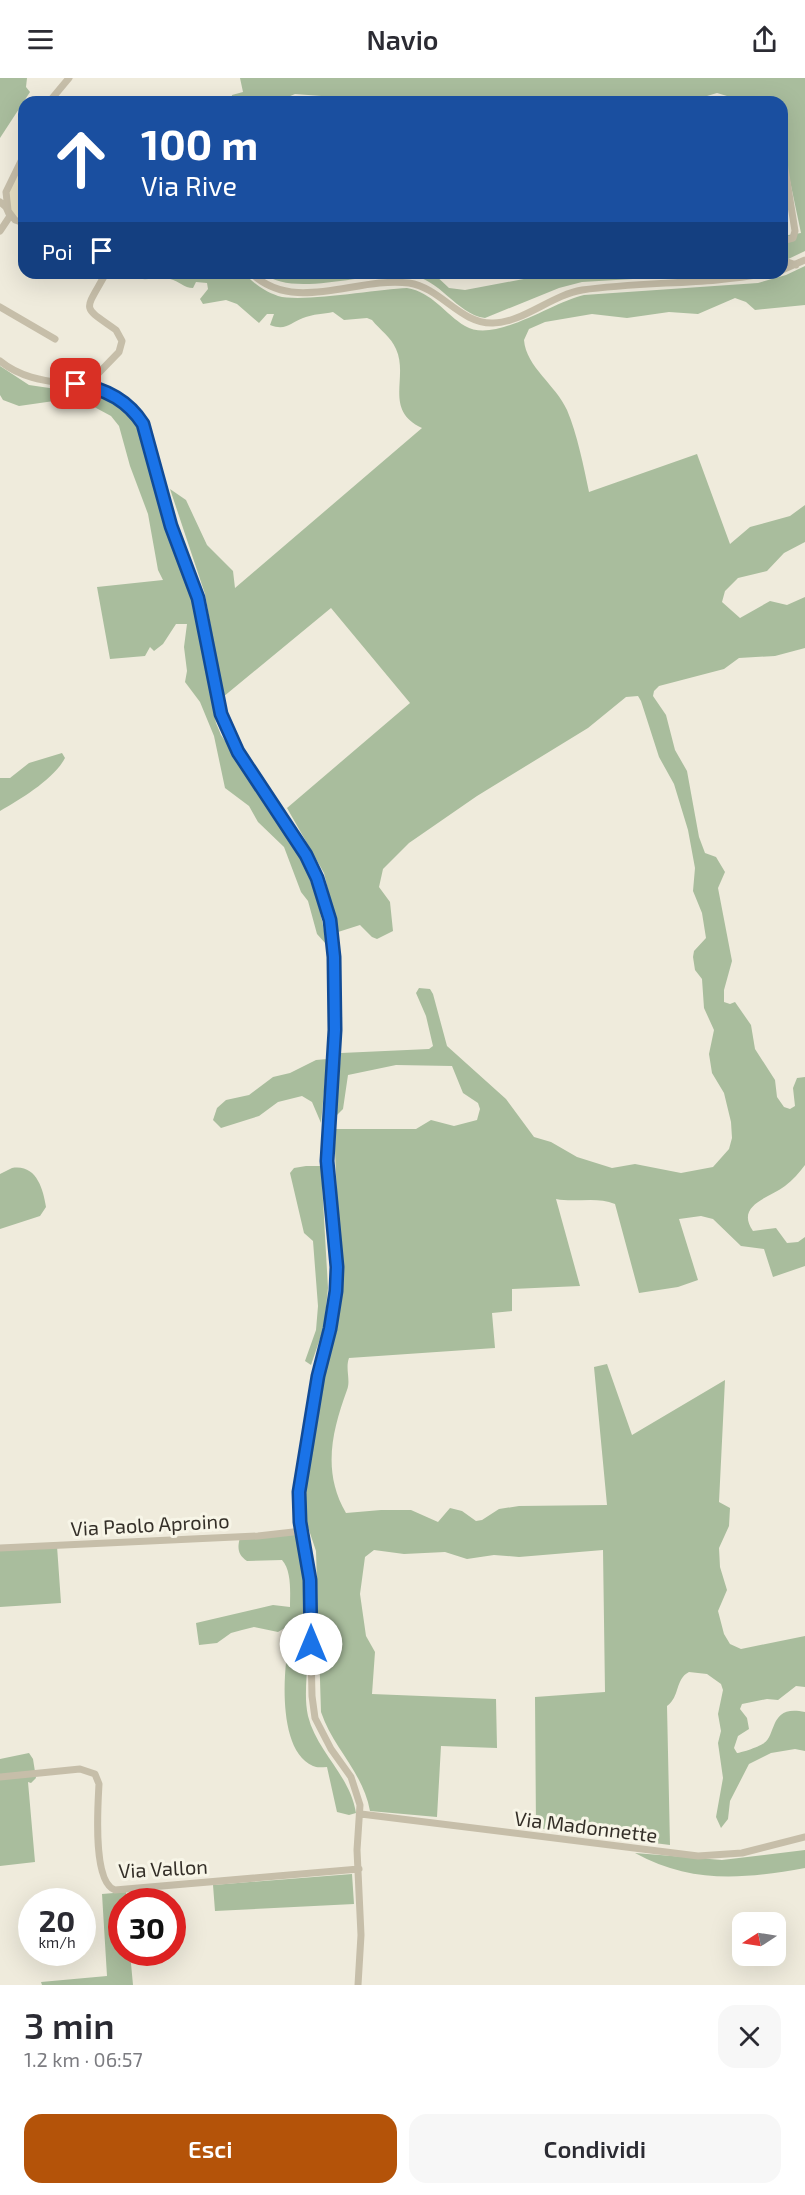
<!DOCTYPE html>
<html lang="it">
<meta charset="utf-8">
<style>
:root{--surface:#fff;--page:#f7f7f7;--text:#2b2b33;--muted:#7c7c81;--accent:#b45309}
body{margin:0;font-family:"Exo 2",sans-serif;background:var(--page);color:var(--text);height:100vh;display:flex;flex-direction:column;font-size:22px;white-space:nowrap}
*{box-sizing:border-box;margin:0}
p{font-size:20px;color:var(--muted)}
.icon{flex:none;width:33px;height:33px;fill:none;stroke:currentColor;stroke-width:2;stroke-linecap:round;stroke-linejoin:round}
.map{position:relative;height:1907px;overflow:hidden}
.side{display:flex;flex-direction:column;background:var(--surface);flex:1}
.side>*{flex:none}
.banner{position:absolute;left:18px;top:18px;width:770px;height:183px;border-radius:18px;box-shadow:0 6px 24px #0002;background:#1a4fa0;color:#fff;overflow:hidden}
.needle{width:39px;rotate:258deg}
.tools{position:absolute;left:732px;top:1834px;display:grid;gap:12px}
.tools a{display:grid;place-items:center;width:54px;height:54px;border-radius:12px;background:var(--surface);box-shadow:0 6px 24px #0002;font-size:30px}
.speed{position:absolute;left:18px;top:1810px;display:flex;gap:12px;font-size:30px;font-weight:700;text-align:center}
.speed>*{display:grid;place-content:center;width:78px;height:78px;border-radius:50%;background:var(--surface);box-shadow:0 6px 24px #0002;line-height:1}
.speed small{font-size:15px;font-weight:400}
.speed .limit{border:9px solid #d22;background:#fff;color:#111}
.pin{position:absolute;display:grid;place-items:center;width:51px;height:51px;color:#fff;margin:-26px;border-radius:12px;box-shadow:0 3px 9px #0006}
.me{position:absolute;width:66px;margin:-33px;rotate:0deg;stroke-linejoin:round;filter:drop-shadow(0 0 4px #0008)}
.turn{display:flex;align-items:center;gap:21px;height:126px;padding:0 24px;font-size:27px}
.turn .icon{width:78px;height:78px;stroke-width:2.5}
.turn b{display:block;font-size:42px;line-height:51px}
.then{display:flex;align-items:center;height:57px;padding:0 24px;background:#0003;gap:12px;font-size:22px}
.round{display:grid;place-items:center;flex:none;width:63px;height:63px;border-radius:18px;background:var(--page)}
.head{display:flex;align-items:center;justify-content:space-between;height:102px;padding:0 24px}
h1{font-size:36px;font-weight:600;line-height:45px}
.primary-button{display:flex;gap:12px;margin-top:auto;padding:12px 24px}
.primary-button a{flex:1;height:69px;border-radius:18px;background:var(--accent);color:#fff;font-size:24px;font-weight:600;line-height:69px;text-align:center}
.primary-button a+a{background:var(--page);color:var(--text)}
header{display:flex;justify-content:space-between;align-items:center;height:78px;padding:0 24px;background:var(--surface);font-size:27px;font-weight:600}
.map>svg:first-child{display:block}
.green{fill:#a9bd9d}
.plaza{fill:#e6e0c4}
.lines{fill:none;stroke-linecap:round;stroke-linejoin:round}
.street{stroke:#c6bea9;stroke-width:7}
.route-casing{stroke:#114b97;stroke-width:15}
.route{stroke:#1a73e8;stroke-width:10}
.labels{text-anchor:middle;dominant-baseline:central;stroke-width:6;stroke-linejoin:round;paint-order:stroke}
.street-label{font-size:20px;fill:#342f28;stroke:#f7f5e7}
</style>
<header><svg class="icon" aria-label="menu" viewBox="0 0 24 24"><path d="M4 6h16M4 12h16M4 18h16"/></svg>Navio<svg class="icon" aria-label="share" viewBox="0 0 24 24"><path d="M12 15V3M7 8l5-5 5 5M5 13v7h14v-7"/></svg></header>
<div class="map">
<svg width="805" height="1907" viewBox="0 0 805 1907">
<rect width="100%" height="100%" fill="#efebdc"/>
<path class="green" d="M0,0H27L26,9L30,14L0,60Z
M240,0H805V173L782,184V158L801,155L782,65V24H747L717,15L687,24H400L295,16L276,24H231L232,17L243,14Z
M805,188V227L755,232L746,224L735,220L698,236L669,234L627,240L592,236L545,244L529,251L524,262C526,289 556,307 567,332C577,355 584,390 589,414L697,376L730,466L750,449L790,438L805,427V464L784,475L767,493L738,500L725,513L722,524L740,540L770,523L787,527L805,519V570L775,578L739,580L724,591L659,608L654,613L653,618L666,637L675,672L687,693L699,759L705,775L716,779L725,794L718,810L732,883L724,912V924L730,926L735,924L751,947L755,971L775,1002L777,1019L784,1029L790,1031L795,1028L793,1010L797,1000L805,999V1087C799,1095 793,1102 785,1108C769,1120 735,1127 753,1153L776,1150L787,1165L798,1164L805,1159V1188L773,1199L764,1171L741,1168L713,1141L701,1138L679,1141L698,1202L678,1209L639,1215L615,1126C596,1118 576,1125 556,1121L580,1208L512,1211V1233L492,1235L495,1270L349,1280C345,1291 351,1302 347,1312C332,1353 322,1394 346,1435L381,1432H411L438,1444L450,1430L462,1433L476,1443L482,1442L499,1431L519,1428L607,1427L594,1289L607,1286L632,1357L725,1302L719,1424L730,1430L729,1448L719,1470L720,1489L727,1512L718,1533L724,1556L730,1566L741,1571L805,1558V1609L796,1608L778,1622L767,1621L742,1626L740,1631L747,1640L749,1651L738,1658L734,1670L737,1675C741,1675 761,1668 764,1665C777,1656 769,1626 805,1634V1673L795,1671L771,1675L749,1686L730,1723L728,1741L721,1750L716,1739L723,1700L718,1665L721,1653L718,1636L723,1612L721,1606L707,1596L689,1594C675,1601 680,1619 667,1628L670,1767L536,1750L535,1619L605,1614L603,1472L519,1479L494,1477L467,1481L445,1474L404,1476L374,1472L365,1479L360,1516L366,1558L375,1574L372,1616L496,1621L497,1670L441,1668L437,1739L370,1733C363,1694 333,1670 321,1634L316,1473L305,1440L304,1428L320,1311L337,1252L341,1210L334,1051H416L431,1042L454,1048L477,1042L480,1031L478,1025L463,1015L452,988L396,987L348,997L343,1031L335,1039L341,975L429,971L433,968L426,938L416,915L419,910L430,911L433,916L447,968L506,1021L534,1059L551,1064L577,1079L612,1090L635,1086L681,1095L713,1089L729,1071L732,1060L731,1044L724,1015L712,995L709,976L714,952L704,930L702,901L695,892L693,879L694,873L706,860L702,835L693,813L695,790L688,752L674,706L659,679L641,623L638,618L626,619L588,650L477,718L409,765L383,791L379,809L390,824L393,853L377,861L372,859L360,847L338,854L324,795L287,730L410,625L331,530L223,619L205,516L170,411L186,422L207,467L233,493L235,510L422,350C383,332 409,299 396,271C391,259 380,252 372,242L367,240L344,242L333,234C324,236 313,236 303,240C290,245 286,253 270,247L274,236H267L259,245L237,226L226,222L203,226L200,221L208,211L207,205L196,204L193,210C184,210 179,203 170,201C151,197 145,207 127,195H243C254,205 263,213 278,218C302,225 377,211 407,210C432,214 445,236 465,248C495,266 552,224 584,217L758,205L786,197Z
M263,195H433L449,210L465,212L555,195H667V199L582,204L559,210L485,240C456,236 440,200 409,197C371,192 293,221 263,195Z
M0,288L29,307L97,317L118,325L135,343L145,366L159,421L193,519L216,645L221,657C267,726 316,780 326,866L317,856L308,823L301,814L284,769L258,744L249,728L225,710L214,658L200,624L185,604L187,593L184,569L187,546H176L163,566L154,573L150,569L145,578L110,581L97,509L163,502L158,492L148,436L130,388L119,348L111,338L85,324L54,323L19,328L3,322L0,317Z
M62,675L65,680C54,701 21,721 0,733V700H10L29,685Z
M327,981L321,1045L312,1024L302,1018L278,1024L259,1038L221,1050L213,1042L217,1030L226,1022L249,1017L273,999L290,995L316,982Z
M306,1088H321L328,1210L324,1249L311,1287L305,1283L316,1252L318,1228L313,1163L304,1155L290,1095L294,1090Z
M12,1090C36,1086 43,1110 46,1129L40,1138L0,1151V1096Z
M297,1456C308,1496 307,1541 307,1583C307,1601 304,1620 308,1638C317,1674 350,1697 356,1735L349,1737L337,1734L327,1689C322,1689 317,1690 313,1688C282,1675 283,1613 286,1585C287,1571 306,1565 288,1548L278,1554L254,1549L242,1552L231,1555L217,1565L199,1567L196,1545L273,1527L290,1529C290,1515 292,1493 282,1482L247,1483C238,1477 237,1470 240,1460Z
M57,1468L61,1525L0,1529V1470Z
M29,1675L33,1681L36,1700L31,1705L28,1704L35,1784L0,1788V1681Z
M805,1772V1790C744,1801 691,1806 635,1775L722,1782Z
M352,1796L354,1826L215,1833L213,1807Z
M126,1814L127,1824H122V1875H130L133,1907H42L41,1904L107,1898L102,1816Z"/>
<path class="plaza" d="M22,92L24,127L20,126L17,142L11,134L8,113L17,94Z"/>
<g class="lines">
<path class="street" d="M49,24L69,0
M782,72L795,153L793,160L782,163
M0,124L6,129L10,138L0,153
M8,132L6,114L24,77
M9,134L15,142L24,145
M782,182L796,187
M782,192L805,182
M251,195C296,237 356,198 409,205C441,210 460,246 493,245C522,245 552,217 582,212C644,203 707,207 768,195
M0,229L55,261
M0,283C45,320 106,289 143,346L171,448L198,520L221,636L238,674L287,746L317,800L332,857L335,953L327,1083L336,1213L307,1352L298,1429L309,1483L312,1618L315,1640L331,1671L351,1699L360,1727L357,1772L361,1857L358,1907
M86,308L119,274L122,263L116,252C81,227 84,235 106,195
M0,1470L258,1458L302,1453
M0,1699L80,1691L95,1696L99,1706C98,1726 92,1804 115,1812L359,1791
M361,1736L698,1778L742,1775L805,1759"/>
</g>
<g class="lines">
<defs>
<path id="route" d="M76,306C104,310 127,321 143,346L171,448L198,520L221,636L238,674L306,777L317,800L330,842L334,879L335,952L327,1083L337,1189L336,1213L330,1251L318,1298L299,1414L300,1444L310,1502L311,1566"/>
</defs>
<use href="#route" class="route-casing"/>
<use href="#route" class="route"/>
</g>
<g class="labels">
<g class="street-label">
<text transform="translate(150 1446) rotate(-3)">Via Paolo Aproino</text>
<text transform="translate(586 1748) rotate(7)">Via Madonnette</text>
<text transform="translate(163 1790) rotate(-3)">Via Vallon</text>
</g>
</g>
</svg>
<div class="tools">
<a><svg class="needle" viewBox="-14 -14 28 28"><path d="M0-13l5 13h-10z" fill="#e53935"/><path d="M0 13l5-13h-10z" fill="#7c7c81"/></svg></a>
</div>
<div class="speed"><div>20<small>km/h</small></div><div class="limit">30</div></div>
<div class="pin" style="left:76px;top:306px;background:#d93025"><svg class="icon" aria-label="arrive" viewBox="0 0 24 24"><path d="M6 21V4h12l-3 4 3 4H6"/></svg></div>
<svg class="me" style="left:311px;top:1566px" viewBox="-20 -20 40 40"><circle r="19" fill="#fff"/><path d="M0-13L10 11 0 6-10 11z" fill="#1a73e8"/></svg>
<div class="banner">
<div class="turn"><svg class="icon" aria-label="ahead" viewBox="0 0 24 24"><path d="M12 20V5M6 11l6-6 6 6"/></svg><div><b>100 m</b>Via Rive</div></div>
<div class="then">Poi<svg class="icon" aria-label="arrive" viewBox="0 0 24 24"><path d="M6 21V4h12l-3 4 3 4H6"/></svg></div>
</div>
</div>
<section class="side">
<div class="head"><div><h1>3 min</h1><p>1.2 km · 06:57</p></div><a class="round"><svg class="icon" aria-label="close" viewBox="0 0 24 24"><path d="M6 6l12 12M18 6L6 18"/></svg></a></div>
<div class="primary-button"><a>Esci</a><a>Condividi</a></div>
</section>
